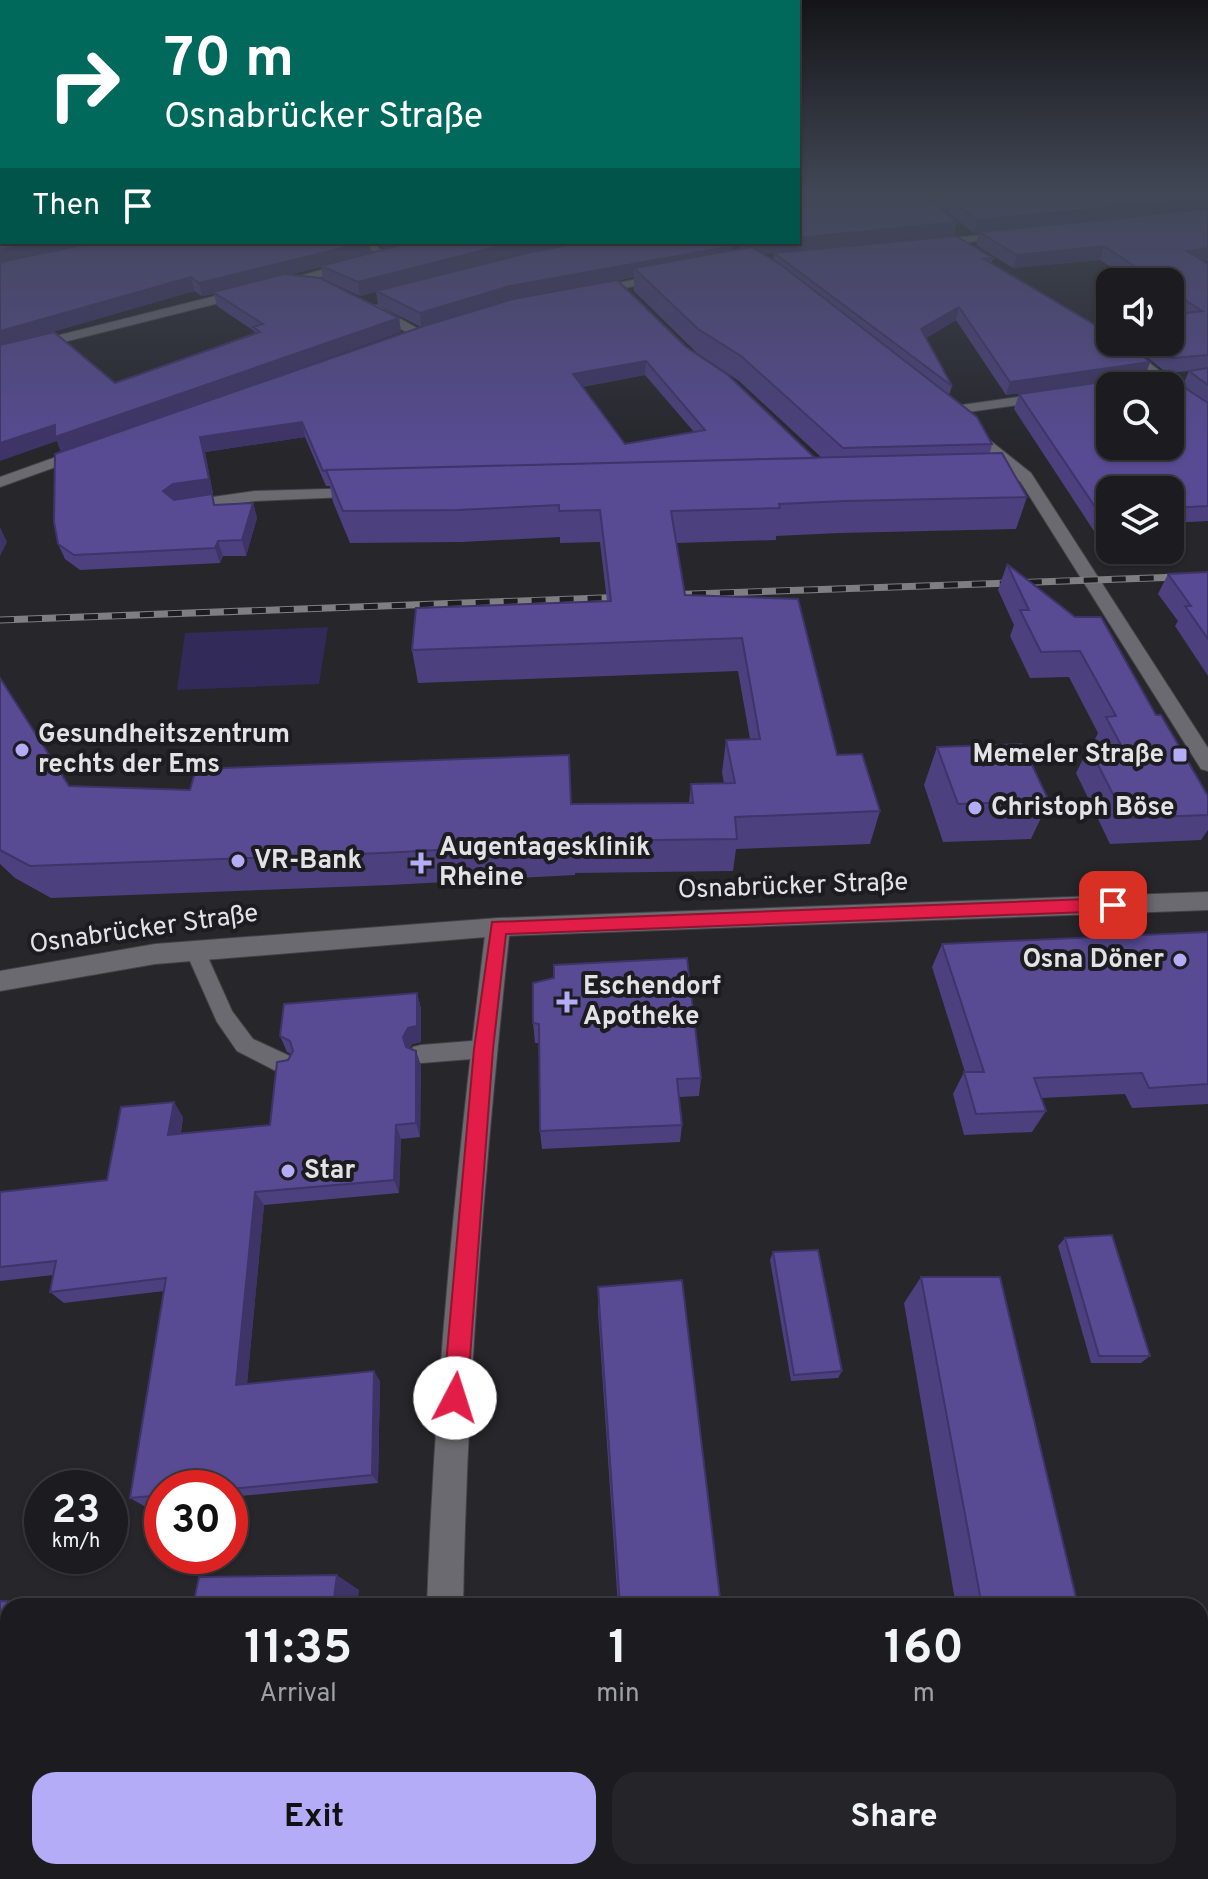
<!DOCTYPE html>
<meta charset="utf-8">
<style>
:root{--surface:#1c1c20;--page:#252529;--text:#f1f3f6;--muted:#a0a1a5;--line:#3a3a3e;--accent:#b5acf8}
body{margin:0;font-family:Overpass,sans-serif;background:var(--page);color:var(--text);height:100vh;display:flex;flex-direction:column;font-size:30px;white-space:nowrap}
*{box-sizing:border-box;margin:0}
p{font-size:26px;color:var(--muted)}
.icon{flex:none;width:44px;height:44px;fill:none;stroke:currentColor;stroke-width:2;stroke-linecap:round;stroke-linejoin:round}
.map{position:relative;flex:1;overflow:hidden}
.side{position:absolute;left:0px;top:1598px;width:1208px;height:282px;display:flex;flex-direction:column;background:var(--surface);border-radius:24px 24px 0 0;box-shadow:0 2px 6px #0004,0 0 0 2px var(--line)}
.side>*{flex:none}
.banner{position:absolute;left:0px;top:0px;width:800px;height:244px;box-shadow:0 2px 6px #0004,0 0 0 2px var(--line);background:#00695c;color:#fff;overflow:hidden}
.buttons{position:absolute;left:1096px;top:268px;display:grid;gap:16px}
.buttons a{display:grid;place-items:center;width:88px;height:88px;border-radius:16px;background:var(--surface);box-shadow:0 2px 6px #0004,0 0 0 2px var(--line);font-size:40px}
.speed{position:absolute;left:24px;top:1470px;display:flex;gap:16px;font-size:40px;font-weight:700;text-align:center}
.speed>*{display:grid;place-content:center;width:104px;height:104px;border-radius:50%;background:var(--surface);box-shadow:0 2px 6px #0004,0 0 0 2px var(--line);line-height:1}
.speed small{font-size:20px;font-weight:400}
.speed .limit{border:12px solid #d22;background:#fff;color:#111}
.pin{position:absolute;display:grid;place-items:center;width:68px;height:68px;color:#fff;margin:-34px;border-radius:16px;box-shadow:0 4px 12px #0006}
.me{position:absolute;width:88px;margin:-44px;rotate:5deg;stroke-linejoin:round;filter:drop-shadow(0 0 6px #0008)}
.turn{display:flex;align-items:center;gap:28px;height:168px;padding:0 32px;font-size:36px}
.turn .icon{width:104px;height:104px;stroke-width:2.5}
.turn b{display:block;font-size:56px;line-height:68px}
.then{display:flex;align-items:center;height:76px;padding:0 32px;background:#0003;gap:16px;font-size:30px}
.eta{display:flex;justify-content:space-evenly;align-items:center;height:136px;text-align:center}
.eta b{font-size:48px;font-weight:700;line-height:56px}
.button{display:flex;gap:16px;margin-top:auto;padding:16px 32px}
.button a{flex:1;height:92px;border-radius:24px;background:var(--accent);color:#111;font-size:32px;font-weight:700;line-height:92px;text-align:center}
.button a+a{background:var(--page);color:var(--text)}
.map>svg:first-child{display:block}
.green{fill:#322a59}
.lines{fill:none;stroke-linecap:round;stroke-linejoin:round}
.lane-casing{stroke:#424246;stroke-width:2}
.street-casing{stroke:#424246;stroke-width:2}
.secondary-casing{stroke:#424246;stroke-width:2}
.lane{fill:#6a6a70;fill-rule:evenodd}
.street{fill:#6a6a70;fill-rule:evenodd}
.secondary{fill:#6a6a70;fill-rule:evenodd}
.rail-casing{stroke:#7e7e83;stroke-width:7}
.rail{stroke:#1d1d21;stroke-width:5;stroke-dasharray:14;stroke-linecap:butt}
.wall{fill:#4c407f;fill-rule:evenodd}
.shaded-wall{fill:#3e3468}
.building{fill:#584b94;stroke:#3e3468;stroke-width:2;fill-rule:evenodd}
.route{fill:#e11d48;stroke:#92132f;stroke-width:2}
.poi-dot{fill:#b5acf8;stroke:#1d1d21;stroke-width:3}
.labels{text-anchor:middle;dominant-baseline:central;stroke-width:8;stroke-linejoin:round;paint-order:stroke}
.poi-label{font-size:26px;font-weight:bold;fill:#e3e3e6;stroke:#1d1d21;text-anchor:start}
.street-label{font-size:26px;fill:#e3e3e6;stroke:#1d1d21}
</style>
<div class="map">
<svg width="1208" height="1879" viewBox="0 0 1208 1879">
<rect width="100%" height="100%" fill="#26262b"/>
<path class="green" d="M328,627L319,684L177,690L185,633Z"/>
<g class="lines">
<defs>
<path id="lane" d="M363,242H373L388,257L380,259Z
M195,942L202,944L232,1011L253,1039L294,1058L297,1065L294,1072L286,1074L278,1072L237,1051L217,1022L185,950L188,944Z
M484,1040L492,1042L495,1049L492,1056L484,1058L421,1063L413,1061L410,1054L413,1047L421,1045Z"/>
<path id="street" d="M1011,232L1015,233V237L932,246L926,243L932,240Z
M354,261L358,262V268L287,285L281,281Z
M665,273L669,274V280L591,294L585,290Z
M247,288L253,292L251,295L0,358V350Z
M369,305H377L427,334L415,337L369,311Z
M1110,340L1123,342L1208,409V420L1170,393V386H1162L1110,345Z
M1110,384L1116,386H1110V392L947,415L940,411L947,407Z
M967,422L1031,473L1208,748V771L1201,769L1020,481L983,482L975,477L983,472H1011L962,429L960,426Z
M84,447L92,452L89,455L0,487V477Z
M363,488L371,493L369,496L255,501L184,511L176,506L184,501L255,491Z
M498,918L506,920L510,927C486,1153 467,1379 463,1606H427C435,1379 458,1153 486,927L490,920Z
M420,1872H460V1879H420Z"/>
<path id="secondary" d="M1208,892V910L498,936L155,964L0,991V971L155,944L498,918Z"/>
</defs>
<use href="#lane" class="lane-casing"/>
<use href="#street" class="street-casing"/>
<use href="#secondary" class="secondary-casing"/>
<use href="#lane" class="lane"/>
<use href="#street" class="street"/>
<use href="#secondary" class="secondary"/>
<defs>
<path id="rail" d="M664,595L1208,576
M0,620L628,597"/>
</defs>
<use href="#rail" class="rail-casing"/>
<use href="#rail" class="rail"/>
</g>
<path class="wall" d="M921,192H1208V261H1204L1208,264V521L1170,523V490H1110V550H1155L1154,552L1109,554L1014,409L1019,394L1116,380L1006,395L956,320L926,338L952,386L949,395L992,444L990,453L1027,497L1016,529L839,533L776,536V540L676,543L685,595L798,599L837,755L880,811L870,844L736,849L733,871L575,873V875L390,885L51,898L15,878L0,864V678L69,786L571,804L689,803L691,784L724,783L722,773L726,740L750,739L738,671L418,683L412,650L607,601L600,542L560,543V537L462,542L350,543L333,502L330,486H326L305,437L205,452L213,494L178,499L215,505L253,503L257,518L246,556H223L220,563L80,570L65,559L58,544L61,452L57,441L2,242L371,253L385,249L377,242H727L733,250L742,248L731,242H798L954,235L763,254L773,260L774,253L993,258L991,264L1150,362L1145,374L1174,381L1196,395L1183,385L1189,371L1167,373L1128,342H1170L1180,314L1170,307V282H1133L1100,260L1013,268L976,245L979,232L974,233ZM552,248L428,278L531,251ZM321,267L323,279L360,296L376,292L378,305L421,327L176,412L401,332L399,318L288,275ZM634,277V291L697,353L739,381L822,458H815L686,347L617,281ZM194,291L202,296L214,294L217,306L254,331L255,333L115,383L42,335ZM645,375L694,432L625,444L582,387Z
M1007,564L1156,715L1208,796V830L1201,840L1110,844L1076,773L1089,747L1095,746L1093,743L1098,733L1069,677L1030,678L1010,636L1014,625L998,590Z
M1208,572V676L1175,626L1178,621L1158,594L1168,574Z
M937,747L1049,801L1031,839L943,842L924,785Z
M1208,932V1104L1132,1108L1125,1094L1041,1098L1046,1111L1032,1132L964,1135L953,1094L964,1072H965L932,967L942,944Z
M533,983L701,1078L699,1096L679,1097L682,1125L680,1142L542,1149L540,1131L539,1043H535L533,1023Z
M417,993L421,1009V1042L412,1044L410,1048L416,1051L421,1066L420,1137L401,1139L399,1193L264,1205L247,1384L380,1381L378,1483L230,1497V1488H162V1504L144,1506L130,1498L164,1291L64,1303L50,1292L53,1275L0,1281V1192L107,1180L183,1117L181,1133L270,1125L288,1060L291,1054L287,1052L280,1036Z
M1065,1238L1150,1356L1141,1363H1091L1058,1246Z
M773,1252L842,1371L838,1378L791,1381L770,1260Z
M921,1277L1078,1606H956L904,1303Z
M598,1287L721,1606H618L598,1312Z
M979,1872H1118L1120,1879H980Z"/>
<path class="shaded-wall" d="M1208,198V210L974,233L977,220Z
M957,222L954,235L754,255L755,242H798V238Z
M40,242H111L0,264V250Z
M366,242H369L371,254L202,296L199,283Z
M385,242H421L386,251Z
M515,242H591L531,251L360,296L358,282Z
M733,246L732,259L634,268V277L510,300L421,327L420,313L510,286Z
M1104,246L1100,260L1013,268L1017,255Z
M1208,248V261L1182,264L1187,251Z
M191,277L194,291L0,347V331Z
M959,307L956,320L918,343L921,329Z
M399,318L401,332L61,452L57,441L0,461V443L55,425Z
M646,361L645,375L573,388V374Z
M1150,362L1145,376L1006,395L1010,382Z
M302,422L305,437L205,452L213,494L179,499L168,506L163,491L200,437Z
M253,503L257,518L246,556L242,540Z
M0,527L7,542L0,556Z
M218,541L223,556L220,563L215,548Z
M417,993L421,1009V1042L412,1044L407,1053L403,1037Z
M416,1051L421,1066L420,1137L416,1123Z
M174,1102L183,1117L178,1149L168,1135Z
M396,1125L401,1139L399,1193L394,1180Z
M255,1192L264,1205L246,1395L236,1385Z
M374,1371L380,1381L378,1483L372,1475Z
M337,1575L359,1590L358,1606H333Z
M102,1602L117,1606H101Z"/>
<path class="building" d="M0,192H2V242H40L0,250Z
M798,192H921L957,222L798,238Z
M940,192H1208V198L977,220Z
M1208,209V248L1187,251L1208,264V355L1173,358L1151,342H1170V315L1202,311L1170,290V282H1158L1104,246L1017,255L979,232Z
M956,236L993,258L984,259L1095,325L1101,324L1110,330V342H1125L1150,362L1010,382L959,307L921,329L952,386L774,253Z
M98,242H366L199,283L191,277L0,331V262Z
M413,242H515L358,282L321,266Z
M583,242H727L733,246L510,286L420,313L376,291L532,252Z
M751,247L780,264L977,417L992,444L843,448L741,356L698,329L634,268Z
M284,274L320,278L399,318L55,437V425L0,443V345L54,332L115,383L260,332L253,327L263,324L213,292Z
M617,280L686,347L728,375L815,458L326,470V471H323L302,422L200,437L209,479L173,484L163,491L174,500L212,494L214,505L253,503L242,540L218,541L215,548L74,555L58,544L54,522L55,454L424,326L513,299ZM646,361L705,430L625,444L573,374Z
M1208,368V385L1189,371Z
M1118,374H1173L1174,381L1208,403V506L1170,508V490H1110V529L1019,394L1116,380ZM1110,386H1170V446H1110Z
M1002,453L1027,497L845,501L779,504L780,508L671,511L685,595L798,599L837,755L862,754L880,811L735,817L737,839L573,841L574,843L382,853L30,866L0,850V678L69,786L190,790L196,769L569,755L571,804L693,803L691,784L735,783L726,740L760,739L742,638L412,650L416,608L611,601L600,510L559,511V505L458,510L343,511L326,470Z
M1007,564L1075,617H1101L1156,715H1161L1208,796V815L1125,818L1089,747L1121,745L1106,717L1116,716L1080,651L1041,652L1020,610H1029Z
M1208,572V639L1185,606H1191L1168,574Z
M1022,744L1049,801L958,804L937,747Z
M1208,932V1084L1149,1088L1142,1073L1034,1078L1046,1111L976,1114L964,1072H984L942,944Z
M687,958L701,1078L677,1079L682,1125L540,1131L539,1024L533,1023V983L554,978V965Z
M417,993V1026L408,1028L403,1037L406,1047L416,1051V1123L396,1125L394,1180L255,1192L236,1385L374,1371L372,1475L230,1489L162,1488V1495L130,1498L166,1278L50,1292L56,1261L0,1267V1192L107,1180L121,1107L174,1102L168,1135L270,1125L277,1062L288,1060L293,1051L290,1041L280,1036L284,1004Z
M1112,1235L1150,1356H1099L1065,1238Z
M818,1250L842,1371L794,1375L773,1252Z
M921,1277H1000L1078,1606H982Z
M682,1280L721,1606H620L598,1287Z
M337,1575L333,1606H193L199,1577Z
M0,1601L102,1602L101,1606H8V1763H0Z
M615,1872H727V1879H616Z
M1008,1872H1118L1120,1879H1009Z"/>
<linearGradient id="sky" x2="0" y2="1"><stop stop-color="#151518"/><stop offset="0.42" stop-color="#414755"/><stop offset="1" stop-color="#414755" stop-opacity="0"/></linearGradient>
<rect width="1208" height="455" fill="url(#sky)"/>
<path class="route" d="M1113,898L1122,905L1113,911L506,934L493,1049L467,1398L463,1406L455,1410L446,1406L443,1398L474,1049L492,922Z"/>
<g class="poi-dot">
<circle cx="22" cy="750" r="8"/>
<rect x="1172" y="747" width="16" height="16" rx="4"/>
<circle cx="975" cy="808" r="8"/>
<circle cx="238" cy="861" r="8"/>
<path d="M417 851h8v8h8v8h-8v8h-8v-8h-8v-8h8z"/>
<circle cx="1180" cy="960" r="8"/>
<path d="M563 990h8v8h8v8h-8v8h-8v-8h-8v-8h8z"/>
<circle cx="288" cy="1171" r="8"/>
</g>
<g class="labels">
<g class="poi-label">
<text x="38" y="735">Gesundheitszentrum<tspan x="38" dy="30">rechts der Ems</tspan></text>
<text x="1164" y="755" text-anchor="end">Memeler Straße</text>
<text x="991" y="808">Christoph Böse</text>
<text x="439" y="848">Augentagesklinik<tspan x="439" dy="30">Rheine</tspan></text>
<text x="254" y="861">VR-Bank</text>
<text x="1164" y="960" text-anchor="end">Osna Döner</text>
<text x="583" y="987">Eschendorf<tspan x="583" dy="30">Apotheke</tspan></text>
<text x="304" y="1171">Star</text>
</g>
<g class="street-label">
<text transform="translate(793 887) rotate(-2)">Osnabrücker Straße</text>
<text transform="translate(144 930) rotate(-8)">Osnabrücker Straße</text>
</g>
</g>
</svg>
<div class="buttons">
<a><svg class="icon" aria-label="sound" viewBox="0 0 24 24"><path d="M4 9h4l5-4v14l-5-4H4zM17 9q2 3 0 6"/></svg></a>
<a><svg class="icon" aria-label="search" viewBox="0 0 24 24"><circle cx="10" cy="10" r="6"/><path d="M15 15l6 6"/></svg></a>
<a><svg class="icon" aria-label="layers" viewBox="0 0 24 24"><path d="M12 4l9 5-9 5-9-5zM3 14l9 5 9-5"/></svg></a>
</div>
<div class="speed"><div>23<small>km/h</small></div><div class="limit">30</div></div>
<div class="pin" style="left:1113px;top:905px;background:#d93025"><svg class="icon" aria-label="arrive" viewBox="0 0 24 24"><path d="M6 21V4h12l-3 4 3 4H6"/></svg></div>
<svg class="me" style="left:455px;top:1398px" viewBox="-20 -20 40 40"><circle r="19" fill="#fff"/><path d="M0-13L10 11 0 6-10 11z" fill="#e11d48"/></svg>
<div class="banner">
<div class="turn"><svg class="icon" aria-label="right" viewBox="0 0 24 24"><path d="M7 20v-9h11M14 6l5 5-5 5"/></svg><div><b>70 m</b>Osnabrücker Straße</div></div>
<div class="then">Then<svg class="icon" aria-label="arrive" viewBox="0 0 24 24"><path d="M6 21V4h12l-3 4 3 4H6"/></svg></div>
</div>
<section class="side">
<div class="eta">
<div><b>11:35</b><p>Arrival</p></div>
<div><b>1</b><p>min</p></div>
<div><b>160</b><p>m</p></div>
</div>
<div class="button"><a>Exit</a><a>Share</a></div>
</section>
</div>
